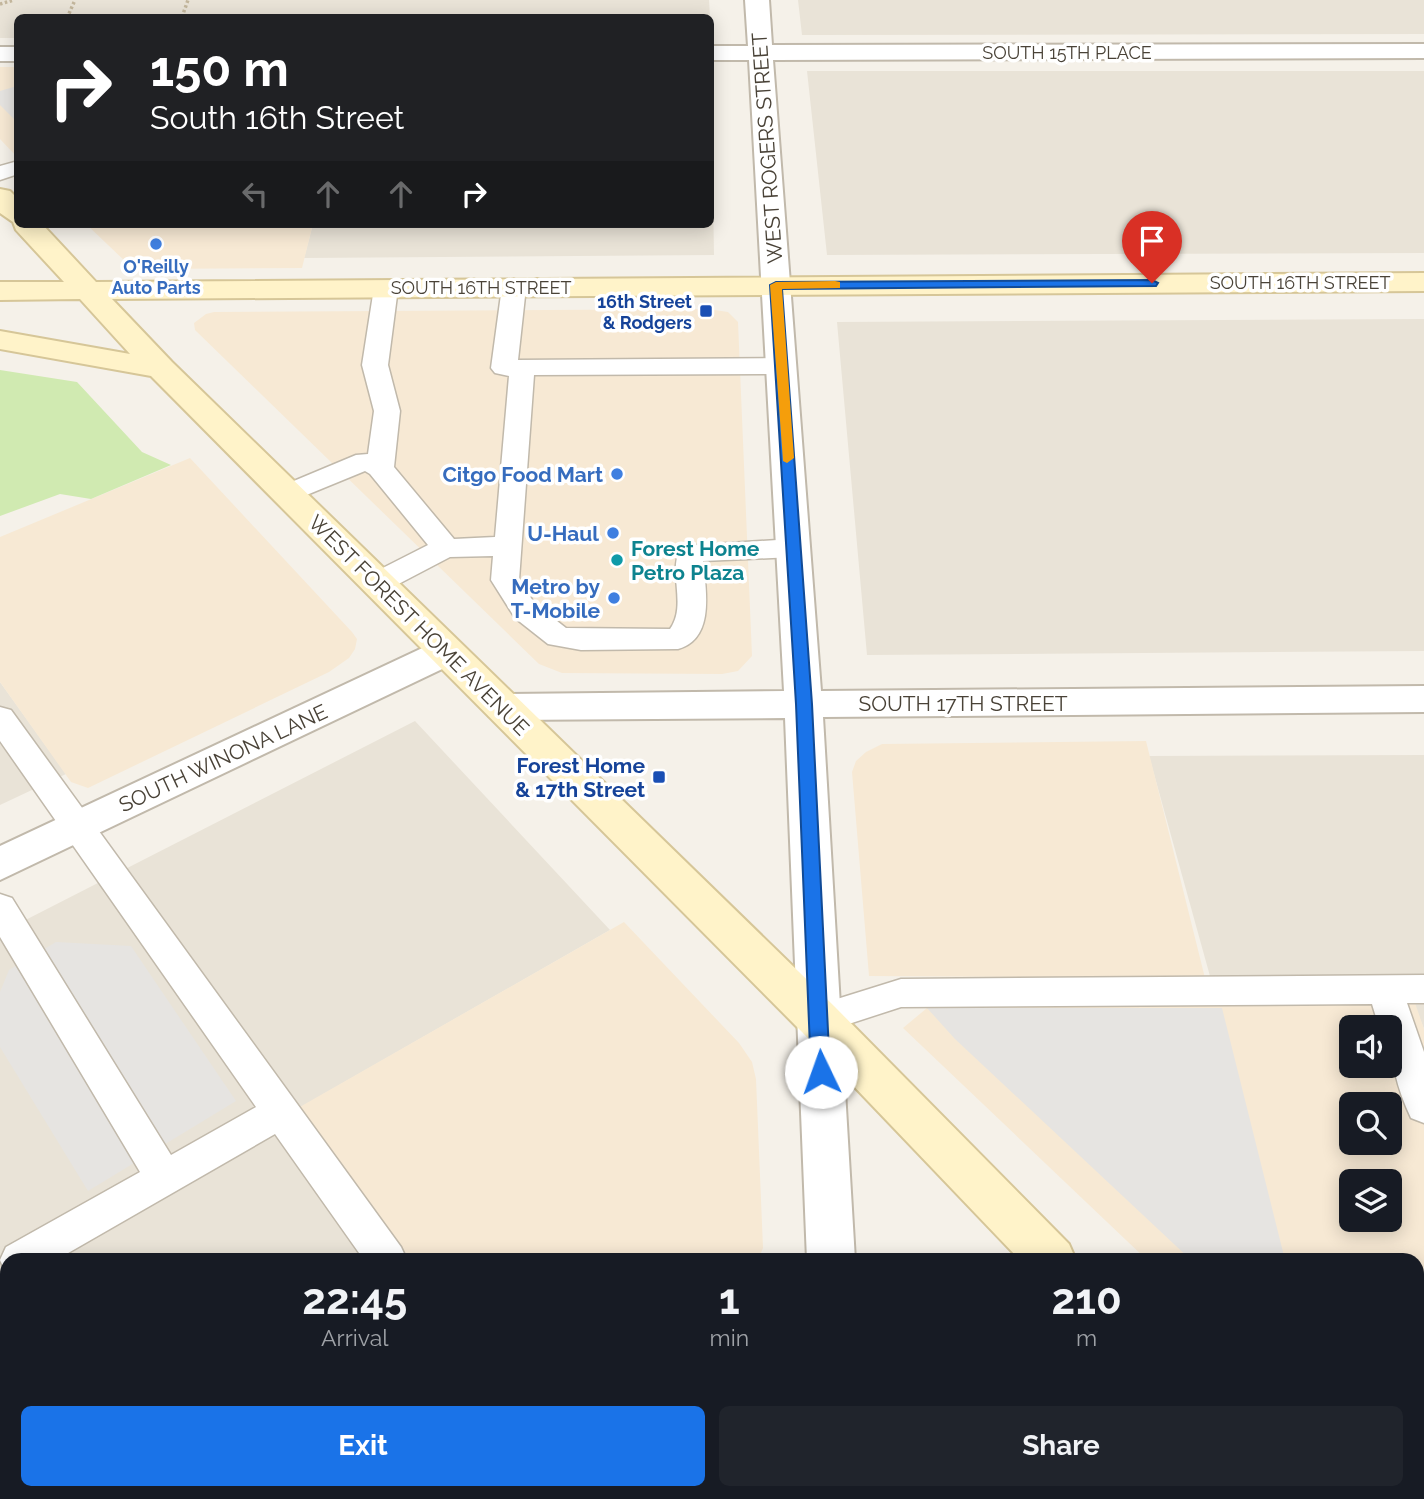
<!DOCTYPE html>
<style>
:root{--surface:#171b24;--page:#20242c;--text:#f1f3f6;--muted:#9ea1a6;--accent:#1a73e8}
body{margin:0;font-family:Raleway,sans-serif;background:var(--page);color:var(--text);height:100vh;display:flex;flex-direction:column;font-size:26px;white-space:nowrap}
*{box-sizing:border-box;margin:0}
p{font-size:23px;color:var(--muted)}
.icon{flex:none;width:38px;height:38px;fill:none;stroke:currentColor;stroke-width:2;stroke-linecap:round;stroke-linejoin:round}
.map{position:relative;flex:1;overflow:hidden}
.drawer{position:absolute;left:0px;top:1253px;width:1424px;height:247px;display:flex;flex-direction:column;background:var(--surface);border-radius:21px 21px 0 0;box-shadow:0 4px 18px #0003}
.drawer>*{flex:none}
.top-card{position:absolute;left:14px;top:14px;width:700px;height:214px;border-radius:10px;box-shadow:0 4px 18px #0003;background:#202124;color:#fff;overflow:hidden}
.controls{position:absolute;left:1339px;top:1015px;display:grid;gap:14px}
.controls a{display:grid;place-items:center;width:63px;height:63px;border-radius:10px;background:var(--surface);box-shadow:0 4px 18px #0003;font-size:35px}
.pin{position:absolute;display:grid;place-items:center;width:60px;height:60px;color:#fff;margin:-72px -30px;border-radius:50% 50% 50% 0;rotate:-45deg;box-shadow:0 0 7px #0007}
.pin .icon{rotate:45deg}
.me{position:absolute;width:77px;margin:-38px;rotate:357deg;stroke-linejoin:round;filter:drop-shadow(0 0 5px #0008)}
.turn{display:flex;align-items:center;gap:24px;height:147px;padding:0 21px;font-size:32px}
.turn .icon{width:91px;height:91px;stroke-width:2.5}
.turn b{display:block;font-size:49px;line-height:60px}
.lanes{display:flex;align-items:center;height:66px;padding:0 21px;background:#0003;justify-content:center;gap:35px;direction:ltr}
.lanes .off{opacity:.35}
.eta{display:flex;justify-content:space-evenly;align-items:center;height:119px;text-align:center}
.eta b{font-size:42px;font-weight:700;line-height:49px}
.primary-button{display:flex;gap:14px;margin-top:auto;padding:14px 21px}
.primary-button a{flex:1;height:80px;border-radius:10px;background:var(--accent);color:#fff;font-size:28px;font-weight:700;line-height:80px;text-align:center}
.primary-button a+a{background:var(--page);color:var(--text)}
.map>svg:first-child{display:block}
.residential{fill:#e9e3d7}
.commercial{fill:#f7e9d4;fill-rule:evenodd}
.green{fill:#d0eab1}
.parking{fill:#e6e4e1}
.lines{fill:none;stroke-linecap:round;stroke-linejoin:round}
.lane-casing{stroke:#c1b9ab;stroke-width:3}
.street-casing{stroke:#c1b9ab;stroke-width:4}
.secondary-casing{stroke:#d6c698;stroke-width:4}
.path{stroke:#c3b69c;stroke-width:3.5;stroke-dasharray:2.5 2.5;stroke-linecap:butt}
.lane{fill:#fff;fill-rule:evenodd}
.street{fill:#fff;fill-rule:evenodd}
.secondary{fill:#fff3c9;fill-rule:evenodd}
.route{fill:#1a73e8;stroke:#114b97;stroke-width:2}
.slow{fill:#f59e0b}
.shop-dot{fill:#3f7fe0;stroke:#fff;stroke-width:2.5}
.transit-dot{fill:#1a4fb4;stroke:#fff;stroke-width:2.5}
.culture-dot{fill:#0f9aa8;stroke:#fff;stroke-width:2.5}
.labels{text-anchor:middle;dominant-baseline:central;stroke-width:7;stroke-linejoin:round;paint-order:stroke}
.far-street-label{font-size:18px;fill:#494237;stroke:#fff}
.far-shop-label{font-size:18px;font-weight:bold;fill:#366cbe;stroke:#fff}
.far-transit-label{font-size:18px;font-weight:bold;fill:#164399;stroke:#fff;text-anchor:end}
.street-label{font-size:21px;fill:#494237;stroke:#fff}
.shop-label{font-size:21px;font-weight:bold;fill:#366cbe;stroke:#fff;text-anchor:end}
.culture-label{font-size:21px;font-weight:bold;fill:#0d838f;stroke:#fff;text-anchor:start}
.transit-label{font-size:21px;font-weight:bold;fill:#164399;stroke:#fff;text-anchor:end}
</style>
<div class="map">
<svg width="1424" height="1499" viewBox="0 0 1424 1499">
<rect width="100%" height="100%" fill="#f5f1e9"/>
<path class="residential" d="M0,0H709L710,17L18,18L17,38H0Z
M798,0H1424V34L802,35Z
M807,71H1424V253L827,255Z
M711,72L714,255L304,258L313,224H710Z
M1424,319V651L867,655L837,322Z
M0,682L66,774L0,805Z
M415,721L610,930L299,1108L411,1260H7V1493H381L371,1499H0V933Z
M1424,755V1029L1414,1003L1218,1005L1149,756Z"/>
<path class="commercial" d="M0,67H17V157L0,139Z
M86,224H313L302,268L142,269L128,264Z
M708,309L728,312L738,322L752,656L738,671L722,674L562,673L539,664L195,330L194,323L206,314L214,312Z
M190,458L352,632L357,639L355,649L349,658L329,672L88,788L71,782L0,682V537Z
M1146,741L1205,978L869,976L852,772L856,761L866,752L882,744Z
M624,922L739,1043L752,1062L756,1079L763,1248L758,1260H411L298,1108Z
M1415,1003L1424,1029V1301H1418V1260H1147L903,1028L927,1008ZM1351,1027H1390V1066H1351ZM1351,1104H1390V1143H1351ZM1351,1181H1390V1220H1351Z
M1418,1431H1424V1499H1393L1387,1493H1418Z
M907,1493H1156L1162,1499H907Z"/>
<path class="green" d="M0,370L77,382L142,452L171,465L91,499L60,494L0,516Z"/>
<path class="parking" d="M17,86H18L17,122L0,105V91Z
M56,942L131,946L236,1101L88,1191L0,1047V992L9,970Z
M927,1008H1222L1285,1260H1191L955,1039Z"/>
<g class="lines">
<defs>
<path id="lane" d="M18,161V174L0,180V166Z
M514,280L522,282L526,287L518,360L781,358L790,361L794,366L790,371L781,374L534,375L519,580L535,604L566,628L670,629C688,604 666,570 682,546L793,539L803,542L807,548L803,554L793,557L703,561C706,590 715,639 678,649L581,650L548,644L515,618L491,580L493,556L450,557L387,590L377,592L367,590L363,583L367,576L428,545L370,474L365,471L287,503L277,500L273,494L277,488L356,455L368,454L374,411L362,365L374,288L378,283L386,281L394,283L398,288L388,365L400,411L394,467L454,539L495,537L509,376L495,373L491,368L502,287L506,282Z
M0,707L11,710L401,1247L407,1260H364L275,1134L56,1260H7L6,1273L0,1260L6,1247L140,1172L0,937V894L12,898L171,1155L256,1107L0,741Z
M1424,975V1003H1407L1424,1052V1123L1411,1118C1397,1089 1390,1060 1390,1027H1379L1372,1004L901,1007L818,1034L805,1029L800,1019L805,1009L901,979Z"/>
<path id="street" d="M745,0H769L772,45L1424,44V58L773,60L821,691L1424,686V712L823,717L855,1260H807L785,718L502,720L489,716L483,707L489,698L502,694L784,691L749,60H710V46H748Z
M0,47H18V61H0Z
M446,640L459,643L464,652L459,661L0,880V846L433,643Z
M1418,1332H1424V1380H1418Z
M508,1493H568L565,1499H505Z
M818,1493H872L873,1499H819Z"/>
<path id="secondary" d="M0,189L10,191L18,199V224H42L96,282L1424,273V291L112,299L172,362L834,1006L1069,1244L1076,1260H1020L802,1032L151,376L0,349V331L130,354L80,299L0,300V282H64L16,230L13,222L0,213Z
M1252,1493H1309L1312,1499H1255Z"/>
</defs>
<use href="#lane" class="lane-casing"/>
<use href="#street" class="street-casing"/>
<use href="#secondary" class="secondary-casing"/>
<path class="path" d="M0,4L14,0
M67,17H182
M182,17L188,0
M67,18L75,0"/>
<use href="#lane" class="lane"/>
<use href="#street" class="street"/>
<use href="#secondary" class="secondary"/>
</g>
<path class="route" d="M1152,280L1158,283L1156,286L782,289L812,704L830,1072L827,1078L821,1080L814,1078L811,1072L796,704L770,285L776,282Z"/>
<path class="slow" d="M835,281L840,282V288L782,289L794,458L787,463L783,461L770,285L776,282Z"/>
<g class="shop-dot">
<circle cx="156" cy="244" r="7"/>
<circle cx="617" cy="474" r="7"/>
<circle cx="613" cy="533" r="7"/>
<circle cx="614" cy="598" r="7"/>
</g>
<g class="transit-dot">
<rect x="699" y="304" width="14" height="14" rx="3.5"/>
<rect x="652" y="770" width="14" height="14" rx="3.5"/>
</g>
<circle class="culture-dot" cx="617" cy="560" r="7"/>
<g class="labels">
<g class="far-street-label">
<text x="1067" y="52">SOUTH 15TH PLACE</text>
<text x="1300" y="282">SOUTH 16TH STREET</text>
<text x="481" y="287">SOUTH 16TH STREET</text>
</g>
<g class="far-shop-label">
<text x="156" y="266">O'Reilly<tspan x="156" dy="21">Auto Parts</tspan></text>
</g>
<g class="far-transit-label">
<text x="692" y="301">16th Street<tspan x="692" dy="21">&amp; Rodgers</tspan></text>
</g>
<g class="street-label">
<text transform="translate(767 148) rotate(-94)">WEST ROGERS STREET</text>
<text transform="translate(419 625) rotate(45)">WEST FOREST HOME AVENUE</text>
<text x="963" y="703">SOUTH 17TH STREET</text>
<text transform="translate(223 758) rotate(-25)">SOUTH WINONA LANE</text>
</g>
<g class="shop-label">
<text x="603" y="474">Citgo Food Mart</text>
<text x="599" y="533">U-Haul</text>
<text x="600" y="586">Metro by<tspan x="600" dy="24">T-Mobile</tspan></text>
</g>
<g class="culture-label">
<text x="631" y="548">Forest Home<tspan x="631" dy="24">Petro Plaza</tspan></text>
</g>
<g class="transit-label">
<text x="645" y="765">Forest Home<tspan x="645" dy="24">&amp; 17th Street</tspan></text>
</g>
</g>
</svg>
<div class="controls">
<a><svg class="icon" aria-label="sound" viewBox="0 0 24 24"><path d="M4 9h4l5-4v14l-5-4H4zM17 9q2 3 0 6"/></svg></a>
<a><svg class="icon" aria-label="search" viewBox="0 0 24 24"><circle cx="10" cy="10" r="6"/><path d="M15 15l6 6"/></svg></a>
<a><svg class="icon" aria-label="layers" viewBox="0 0 24 24"><path d="M12 4l9 5-9 5-9-5zM3 14l9 5 9-5"/></svg></a>
</div>
<div class="pin" style="left:1152px;top:283px;background:#d93025"><svg class="icon" aria-label="arrive" viewBox="0 0 24 24"><path d="M6 21V4h12l-3 4 3 4H6"/></svg></div>
<svg class="me" style="left:821px;top:1072px" viewBox="-20 -20 40 40"><circle r="19" fill="#fff"/><path d="M0-13L10 11 0 6-10 11z" fill="#1a73e8"/></svg>
<div class="top-card">
<div class="turn"><svg class="icon" aria-label="right" viewBox="0 0 24 24"><path d="M7 20v-9h11M14 6l5 5-5 5"/></svg><div><b>150 m</b>South 16th Street</div></div>
<div class="lanes"><svg class="icon off" aria-label="left" viewBox="0 0 24 24"><path d="M17 20v-9H6M10 6l-5 5 5 5"/></svg><svg class="icon off" aria-label="ahead" viewBox="0 0 24 24"><path d="M12 20V5M6 11l6-6 6 6"/></svg><svg class="icon off" aria-label="ahead" viewBox="0 0 24 24"><path d="M12 20V5M6 11l6-6 6 6"/></svg><svg class="icon" aria-label="right" viewBox="0 0 24 24"><path d="M7 20v-9h11M14 6l5 5-5 5"/></svg></div>
</div>
<section class="drawer">
<div class="eta">
<div><b>22:45</b><p>Arrival</p></div>
<div><b>1</b><p>min</p></div>
<div><b>210</b><p>m</p></div>
</div>
<div class="primary-button"><a>Exit</a><a>Share</a></div>
</section>
</div>
